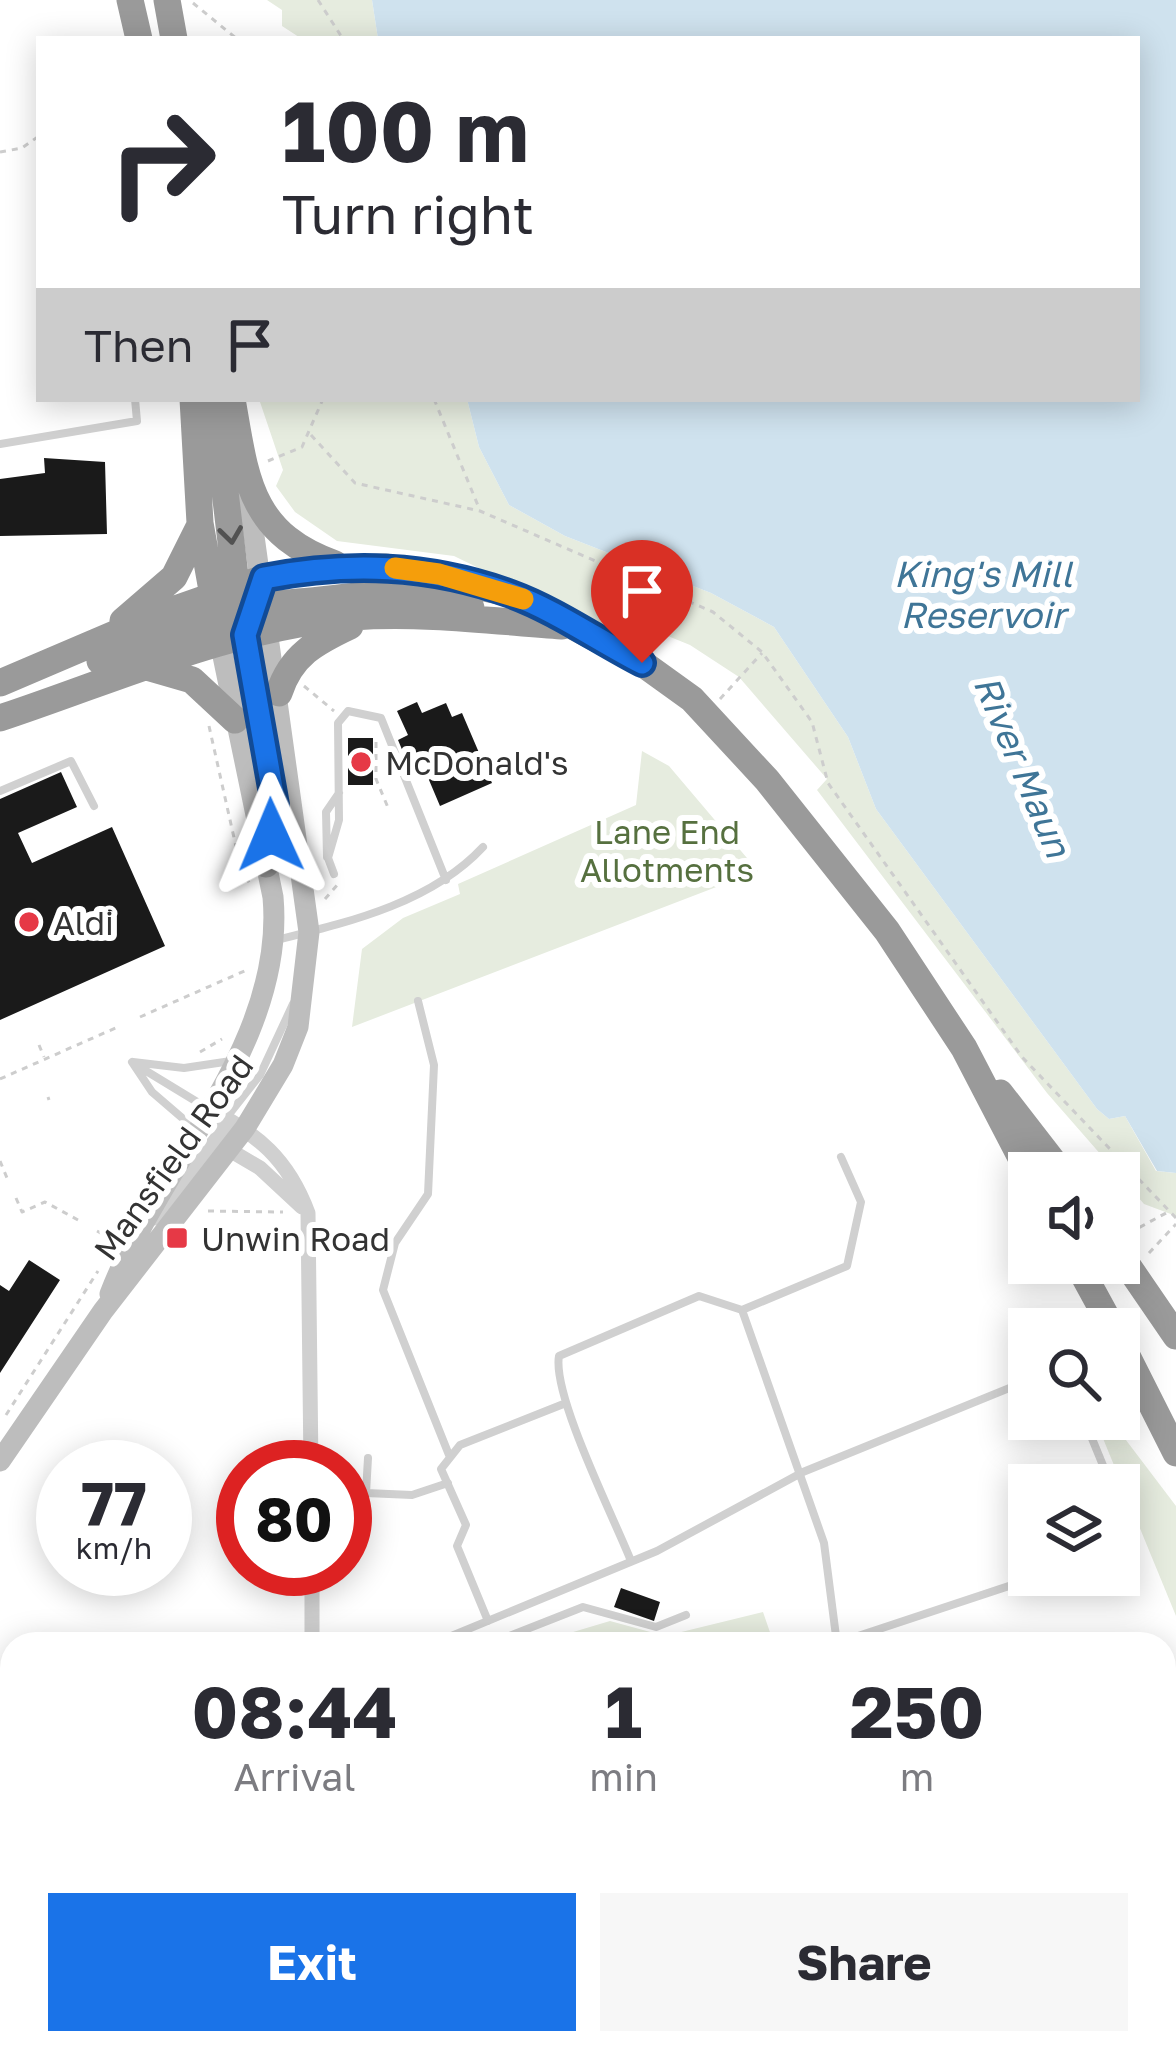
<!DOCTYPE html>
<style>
:root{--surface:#fff;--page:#f7f7f7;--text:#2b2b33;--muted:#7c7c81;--accent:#1a73e8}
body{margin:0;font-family:"Golos Text",sans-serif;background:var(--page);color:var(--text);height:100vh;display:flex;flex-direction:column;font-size:45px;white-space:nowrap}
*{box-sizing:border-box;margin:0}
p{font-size:39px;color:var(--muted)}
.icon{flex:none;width:66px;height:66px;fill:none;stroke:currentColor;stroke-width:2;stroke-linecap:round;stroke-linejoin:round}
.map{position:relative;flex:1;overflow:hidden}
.drawer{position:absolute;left:0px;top:1632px;width:1176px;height:423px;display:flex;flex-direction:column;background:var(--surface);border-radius:36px 36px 0 0;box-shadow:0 6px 30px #0003}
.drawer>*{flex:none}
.hud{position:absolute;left:36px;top:36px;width:1104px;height:366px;border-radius:0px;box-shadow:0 6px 30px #0003;background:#fff;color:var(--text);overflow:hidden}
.controls{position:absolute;left:1008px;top:1152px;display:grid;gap:24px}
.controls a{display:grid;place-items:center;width:132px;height:132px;border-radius:0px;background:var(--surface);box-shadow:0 6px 30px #0003;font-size:60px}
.speed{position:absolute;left:36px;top:1440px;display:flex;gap:24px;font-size:60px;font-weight:700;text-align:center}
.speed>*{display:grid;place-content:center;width:156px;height:156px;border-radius:50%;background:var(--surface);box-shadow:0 6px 30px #0003;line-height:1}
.speed small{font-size:30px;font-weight:400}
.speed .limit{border:18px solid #d22;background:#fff;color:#111}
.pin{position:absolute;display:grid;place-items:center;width:102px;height:102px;color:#fff;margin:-123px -51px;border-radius:50% 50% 50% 0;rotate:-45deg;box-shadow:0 0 12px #0007}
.pin .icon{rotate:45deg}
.me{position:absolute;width:132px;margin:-66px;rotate:359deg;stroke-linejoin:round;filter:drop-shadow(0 0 9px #0008)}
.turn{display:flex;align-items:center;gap:42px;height:252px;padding:0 48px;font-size:54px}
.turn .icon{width:156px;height:156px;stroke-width:2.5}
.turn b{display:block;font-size:84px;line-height:102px}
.then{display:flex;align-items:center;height:114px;padding:0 48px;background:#0003;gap:24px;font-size:45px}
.eta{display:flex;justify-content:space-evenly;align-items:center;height:204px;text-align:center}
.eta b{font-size:72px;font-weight:700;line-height:84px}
.primary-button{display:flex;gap:24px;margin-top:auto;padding:24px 48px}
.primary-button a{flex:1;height:138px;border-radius:0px;background:var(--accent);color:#fff;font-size:48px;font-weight:700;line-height:138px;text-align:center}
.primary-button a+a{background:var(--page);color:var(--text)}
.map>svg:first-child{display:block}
.green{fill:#e6ecdf}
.water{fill:#cfe2ee}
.building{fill:#1a1a1a}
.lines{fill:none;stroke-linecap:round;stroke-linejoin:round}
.path{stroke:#cdcdcd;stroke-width:3;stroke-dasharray:6 6;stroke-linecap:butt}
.lane{stroke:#d0d0d0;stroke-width:8}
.street{stroke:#d0d0d0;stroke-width:15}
.secondary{stroke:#bdbdbd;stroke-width:21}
.highway{stroke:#9a9a9a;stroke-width:27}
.oneway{stroke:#525252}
.route-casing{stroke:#114b97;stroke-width:30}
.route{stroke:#1a73e8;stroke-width:21}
.slow{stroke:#f59e0b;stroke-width:21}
.poi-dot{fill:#e63946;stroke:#fff;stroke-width:4.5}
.labels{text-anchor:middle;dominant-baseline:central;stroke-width:12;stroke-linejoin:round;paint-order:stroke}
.poi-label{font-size:33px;fill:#333;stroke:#fff;text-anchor:start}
.park-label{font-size:33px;fill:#56703f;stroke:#fff}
.street-label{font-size:33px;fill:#333;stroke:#fff}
.water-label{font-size:36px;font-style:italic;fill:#3f7597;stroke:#fff}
</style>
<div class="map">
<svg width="1176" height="2054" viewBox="0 0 1176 2054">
<rect width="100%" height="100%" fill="#fff"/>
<path class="green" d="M267,0H372L378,39H302L282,26V10Z
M259,399H467L479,447L509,505L565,536L711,593L774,627L848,737L876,809L1097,1109L1109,1119L1125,1116L1156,1171L1176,1173V1216L1144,1204L1047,1093L817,790L827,779L739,677L690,645L616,615L606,630L454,556L337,541L295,512L276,486L283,470Z
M642,751L669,766L758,871L352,1027L362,949L403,918L460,894L458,884L636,805Z
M1095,1419H1110L1176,1506V1616Z
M763,1612L774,1644H533L610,1621L665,1636Z"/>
<path class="water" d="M372,0H1176V1173L1157,1171L1125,1116L1109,1119L1097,1109L876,809L848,737L774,627L711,593L565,536L509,505L479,447L467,399H1137V39H378Z"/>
<path class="building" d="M44,458L105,462L107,534L0,536V479L45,473Z
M417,702L422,713L446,703L452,717L462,713L492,783L440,806L418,754L406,759L398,740L408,735L397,711Z
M348,738H373V785H348Z
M61,772L77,807L18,833L32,863L112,827L165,946L0,1020V799Z
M29,1260L60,1280L0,1373V1285L9,1291Z
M621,1588L660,1602L654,1621L614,1607Z
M746,2044L757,2046L759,2054H727L726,2047Z"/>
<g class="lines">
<path class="path" d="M318,0L343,39
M193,3L237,39
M0,152L22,148L39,136
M434,399L479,508
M311,435L355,483L480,511L713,612L762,652L812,722L828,783L1022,1057L1176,1218
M268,461L302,447L323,399
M304,686L334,711
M720,699L762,653
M209,726L241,869L250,884
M376,742V779L389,810
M325,899L338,884
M140,1017L249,969
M39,1045L44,1057
M200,1052L222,1039
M0,1079L120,1026
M48,1097L49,1100
M0,1161L7,1178
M16,1198L22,1212L45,1202L78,1220
M208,1211L283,1212
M97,1231L114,1240
M1129,1233L1168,1212
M1149,1253L1176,1224
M6,1415L98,1271"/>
<path class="lane" d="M0,444L137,421L135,399
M0,791L71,761L94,806
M327,857L326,812L339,793
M334,874L328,858L339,820L338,723L348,711L381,718L446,880
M277,940C349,922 431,903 483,847
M418,1001L434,1065L428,1194L395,1243L383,1290L449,1455
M132,1062L152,1092L195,1129L219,1127L260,1075L293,1004
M133,1062L184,1068L231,1061
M138,1066L207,1108
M742,1310L824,1543L837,1644
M1084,1419L1111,1485
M368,1458L366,1493L412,1495L448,1483
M1119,1505L1125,1520L1119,1523
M631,1561C614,1518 552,1395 559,1356L699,1296L742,1310L847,1266L861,1202L841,1157
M488,1621L457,1546L466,1525L441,1469L460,1445L566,1403
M837,1643L1042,1575
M432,1644L657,1551L803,1472L1029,1380
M489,1644L583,1607L656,1627L686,1615
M997,2043L1001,2054
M392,2054L418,2046"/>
<path class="street" d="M207,1108C258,1134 288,1159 308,1213L311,1467
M221,1145L260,1168L302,1207
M154,1218L223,1131L242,1128
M312,1569V1644
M0,1846H12
M1,2054L323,2043"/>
<path class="secondary" d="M110,1294C161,1161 286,1043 273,897L217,627
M0,1461L103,1311L245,1128L283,1065L298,1027L309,932L248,493"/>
<path class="highway" d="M130,0L139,39
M167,0L174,39
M193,399L200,523L213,596
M220,399L217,424L238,601
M232,399C246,479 249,533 335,564
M214,596C298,621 386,571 471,608
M123,621L174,577L199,527
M247,621L245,635L275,805L266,864
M100,661L216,617L251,622
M147,667L192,680L235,720
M0,683L164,613L264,578L314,569L386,567L513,594L642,663L692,699L767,780L887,931L964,1048L1029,1173
M279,693C291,655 316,642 350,626
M0,718C115,680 230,627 352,617C422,612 492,621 562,626
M1000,1093L1062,1173
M1119,1253L1176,1336
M1077,1263L1113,1329
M1119,1340L1176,1453"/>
</g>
<defs><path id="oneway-chevron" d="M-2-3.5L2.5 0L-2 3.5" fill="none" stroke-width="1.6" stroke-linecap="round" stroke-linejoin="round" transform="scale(3)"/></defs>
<use class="oneway" href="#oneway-chevron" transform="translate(231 535) rotate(82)"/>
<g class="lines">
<defs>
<path id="route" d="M271,835L275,805L245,635L264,578C348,562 429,564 511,594C555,610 599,641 642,663"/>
</defs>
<use href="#route" class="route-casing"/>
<use href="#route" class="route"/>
<path class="slow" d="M395,568L439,574L523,599"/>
</g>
<g class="poi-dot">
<circle cx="361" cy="762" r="12"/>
<circle cx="29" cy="922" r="12"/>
<rect x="165" y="1226" width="24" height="24" rx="6"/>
</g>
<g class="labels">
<g class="poi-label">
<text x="385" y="762">McDonald's</text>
<text x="53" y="922">Aldi</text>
<text x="201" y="1238">Unwin Road</text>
</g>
<g class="park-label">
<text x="667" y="831">Lane End<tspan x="667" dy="38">Allotments</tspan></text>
</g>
<g class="street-label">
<text transform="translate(173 1157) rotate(-54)">Mansfield Road</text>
</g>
<g class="water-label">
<text x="983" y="573">King's Mill<tspan x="983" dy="41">Reservoir</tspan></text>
<text transform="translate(1023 766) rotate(67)">River Maun</text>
</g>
</g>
</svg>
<div class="controls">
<a><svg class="icon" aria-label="sound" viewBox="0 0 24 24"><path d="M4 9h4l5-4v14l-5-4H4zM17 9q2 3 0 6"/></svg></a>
<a><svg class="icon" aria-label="search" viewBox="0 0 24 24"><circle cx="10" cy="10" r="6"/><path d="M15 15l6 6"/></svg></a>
<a><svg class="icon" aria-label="layers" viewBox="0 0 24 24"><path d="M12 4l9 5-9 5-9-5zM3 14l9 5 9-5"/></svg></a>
</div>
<div class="speed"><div>77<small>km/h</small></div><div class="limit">80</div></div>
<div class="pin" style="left:642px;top:663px;background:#d93025"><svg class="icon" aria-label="arrive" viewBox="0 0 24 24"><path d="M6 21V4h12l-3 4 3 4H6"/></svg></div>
<svg class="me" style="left:271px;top:835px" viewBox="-20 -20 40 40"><path d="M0-17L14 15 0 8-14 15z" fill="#1a73e8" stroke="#fff" stroke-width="4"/></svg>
<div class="hud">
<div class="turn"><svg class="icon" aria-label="right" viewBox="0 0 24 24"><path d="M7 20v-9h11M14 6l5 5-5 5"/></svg><div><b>100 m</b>Turn right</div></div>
<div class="then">Then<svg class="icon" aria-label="arrive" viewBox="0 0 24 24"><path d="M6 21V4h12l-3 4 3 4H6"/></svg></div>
</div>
<section class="drawer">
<div class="eta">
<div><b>08:44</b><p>Arrival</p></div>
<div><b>1</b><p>min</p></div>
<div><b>250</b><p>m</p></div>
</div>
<div class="primary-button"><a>Exit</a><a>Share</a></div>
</section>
</div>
